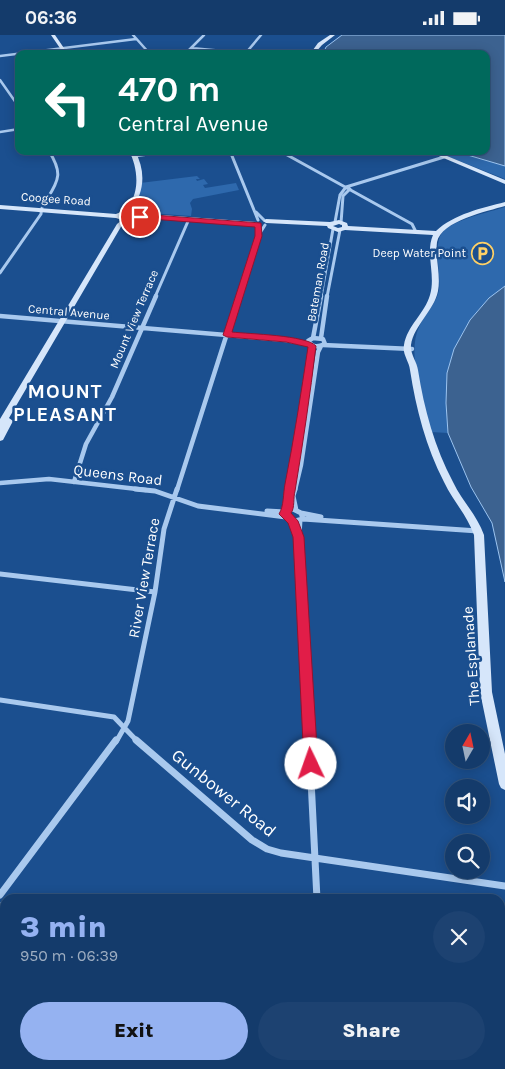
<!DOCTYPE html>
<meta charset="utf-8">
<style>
:root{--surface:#143b6b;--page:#1d4271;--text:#f1f3f6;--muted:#9dadc1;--line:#33557e;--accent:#95b2f1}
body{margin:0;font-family:Karla,sans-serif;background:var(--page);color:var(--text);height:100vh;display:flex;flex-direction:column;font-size:19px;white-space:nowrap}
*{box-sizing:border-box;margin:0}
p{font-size:16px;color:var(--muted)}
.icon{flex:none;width:28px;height:28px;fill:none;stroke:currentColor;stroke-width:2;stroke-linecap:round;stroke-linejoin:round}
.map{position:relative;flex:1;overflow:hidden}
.sheet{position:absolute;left:0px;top:859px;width:505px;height:176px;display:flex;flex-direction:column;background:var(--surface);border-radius:15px 15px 0 0;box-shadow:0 2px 12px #0003,0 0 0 1px var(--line)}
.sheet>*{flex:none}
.guide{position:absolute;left:15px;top:15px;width:475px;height:105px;border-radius:10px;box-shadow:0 2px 12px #0003,0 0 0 1px var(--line);background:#00695c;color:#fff;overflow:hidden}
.needle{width:32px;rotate:9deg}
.controls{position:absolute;left:445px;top:689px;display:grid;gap:10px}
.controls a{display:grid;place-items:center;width:45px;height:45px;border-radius:50%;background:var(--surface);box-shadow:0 2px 12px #0003,0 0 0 1px var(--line);font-size:25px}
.pin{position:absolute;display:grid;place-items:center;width:42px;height:42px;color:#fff;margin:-21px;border:2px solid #fff;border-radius:50%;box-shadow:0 1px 5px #0007}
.me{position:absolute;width:55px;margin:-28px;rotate:357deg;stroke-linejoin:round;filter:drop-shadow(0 0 4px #0008)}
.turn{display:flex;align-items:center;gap:18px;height:105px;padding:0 20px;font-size:22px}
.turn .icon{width:65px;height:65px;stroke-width:2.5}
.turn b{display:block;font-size:35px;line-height:42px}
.round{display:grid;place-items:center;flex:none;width:52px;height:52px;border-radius:26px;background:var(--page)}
.summary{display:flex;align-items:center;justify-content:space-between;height:85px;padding:0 20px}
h1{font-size:30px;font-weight:800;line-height:38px;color:var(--accent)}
.primary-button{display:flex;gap:10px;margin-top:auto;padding:10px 20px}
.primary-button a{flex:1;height:58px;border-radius:30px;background:var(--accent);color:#111;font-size:20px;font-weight:800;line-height:58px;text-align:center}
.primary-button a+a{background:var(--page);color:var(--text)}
.status{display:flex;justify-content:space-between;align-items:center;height:35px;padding:0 25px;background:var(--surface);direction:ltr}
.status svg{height:14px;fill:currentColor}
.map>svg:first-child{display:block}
.green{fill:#2e69ad}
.water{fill:#3c6290;stroke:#9cc4f0}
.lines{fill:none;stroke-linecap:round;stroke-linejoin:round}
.street-far4{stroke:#a9c9ee;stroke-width:2.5}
.street-far3{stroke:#a9c9ee;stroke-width:3}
.street-far2{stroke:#a9c9ee;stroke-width:4.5}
.street-far1{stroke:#a9c9ee;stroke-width:5}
.street{stroke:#a9c9ee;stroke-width:7}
.secondary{fill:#d6e6fa;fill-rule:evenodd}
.route{fill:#e11d48;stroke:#92132f}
.labels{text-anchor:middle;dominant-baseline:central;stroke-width:5;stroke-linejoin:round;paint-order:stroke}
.far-street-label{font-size:12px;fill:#fff;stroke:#1b4f8f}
.far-poi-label{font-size:12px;fill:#fff;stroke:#1b4f8f;text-anchor:end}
.street-label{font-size:15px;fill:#fff;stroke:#1b4f8f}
.near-street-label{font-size:18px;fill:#fff;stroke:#1b4f8f}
.district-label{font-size:20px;font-weight:bold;letter-spacing:1px;fill:#fff;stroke:#1b4f8f}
</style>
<div class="status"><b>06:36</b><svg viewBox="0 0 49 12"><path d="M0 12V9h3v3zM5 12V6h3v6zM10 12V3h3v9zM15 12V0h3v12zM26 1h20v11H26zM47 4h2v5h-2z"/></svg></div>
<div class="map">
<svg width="505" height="1034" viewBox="0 0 505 1034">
<rect width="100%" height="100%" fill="#1b4f8f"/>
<path class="green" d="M434,116H454L505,131V144Z
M197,141L200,144H196L197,146L204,144L208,149L203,150L205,153L236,148L239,155L193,164L190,168L192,174L191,181L149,178L148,182L130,177V172L140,148Z
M505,172V251C452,290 444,335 448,398L431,397C424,368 406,320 419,292C424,280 437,268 439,255C441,240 433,210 442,198C451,185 490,177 505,172Z"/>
<path class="water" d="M342,0H505V131L454,116H486V19H323L326,12Z
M505,251V547L492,488L471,452L448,398L446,368L447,338L454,314L470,285L489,263Z"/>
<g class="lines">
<path class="street-far4" d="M133,0L150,19
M191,13L245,18
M185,19L204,0
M245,19L261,0
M0,21L136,4
M0,45L19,72
M0,97L19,94"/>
<path class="street-far3" d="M230,116L258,185
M280,116L412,189L415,195
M135,121L170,116
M256,177L264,185
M335,187L340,160L346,152L444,122
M341,188L343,161L350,154
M260,198L265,190
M0,238L41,179C41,173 43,170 47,164C60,144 62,137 49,116
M155,262L189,184
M238,262L258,201V190
M321,262L333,194
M327,262L340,195"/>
<path class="street-far2" d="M0,281L286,305L309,309
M313,303L321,261
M313,303L323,304L325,309C318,312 313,313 308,306Z
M321,303L327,261
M323,310L412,314
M74,447L86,409L112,362L156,261
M0,448L49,444L146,455
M177,455L239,261
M290,455L312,311
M295,455L301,430L318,317L321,311"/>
<path class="street-far1" d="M135,454L155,456L198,471L286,482
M295,454L293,461L296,475
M293,474L301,478L303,484L295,486L286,482L285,477Z
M288,475L290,454
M267,476L285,477
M301,478L321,482
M303,484L478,496
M293,486L299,502L309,707
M299,501L300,485
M0,539L155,557
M0,665L114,682L138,707
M116,707L128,686L155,557L164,494L177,454"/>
<path class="street" d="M136,705L252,805L267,814L281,818L505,851
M309,705L317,864
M0,860L116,705
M0,871L5,876
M324,1030V1034
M56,1034L57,1030"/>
<path class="secondary" d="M51,0H55L68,19H64Z
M330,0H335L322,10L314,19H310L318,8Z
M129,116H135C146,136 145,158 130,176L134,178L256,187L259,189L256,191L134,182L122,190L9,383L13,386L3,405L0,406V384L117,189L122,185L116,183L0,174V170L116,179C141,170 140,136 129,116Z
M427,116H435L505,145V149Z
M505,167V171C488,176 441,186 437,207C435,223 441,240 438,256C434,276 414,290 411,310C410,319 417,327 418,335C424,374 435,413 453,447C462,466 477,480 484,500L492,657L505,719V755L501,753L499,749L480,657L474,500C467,480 453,466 444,447C426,412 416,374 410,335C409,326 402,319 404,310C407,291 425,278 430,260C436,240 425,218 433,200L345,195L338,197L328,193L327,191L266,188L263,186L266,184L330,187L339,185L347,188L348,191L436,196C454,179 482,173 505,167ZM339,189L342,190V192L338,193L333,191Z"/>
</g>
<path class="route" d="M140,179L261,188L262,201L232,297C249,299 306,300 316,311C310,360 303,408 295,456C293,463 295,473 291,478L298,486L304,502L318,729L316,733L311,735L306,733L304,729L293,502L288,488L279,479C284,471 283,459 285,449C294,404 301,358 308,312L286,307L227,302L223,300L255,201V192L138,183L137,182Z"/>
<defs>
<symbol id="parking-ring" viewBox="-11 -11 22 22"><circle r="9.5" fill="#1b4f8f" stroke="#ffd166" stroke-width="1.5"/><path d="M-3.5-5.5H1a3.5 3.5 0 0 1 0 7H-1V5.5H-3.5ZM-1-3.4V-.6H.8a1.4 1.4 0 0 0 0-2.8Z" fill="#ffd166"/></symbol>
</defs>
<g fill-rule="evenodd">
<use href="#parking-ring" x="470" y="206" width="25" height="25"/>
</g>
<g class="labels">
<g class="far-street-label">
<text transform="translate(56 164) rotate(4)">Coogee Road</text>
<text transform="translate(318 247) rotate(-80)">Bateman Road</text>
<text transform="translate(69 277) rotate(5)">Central Avenue</text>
<text transform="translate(134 284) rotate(-67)">Mount View Terrace</text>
</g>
<g class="far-poi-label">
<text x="466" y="218">Deep Water Point</text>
</g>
<g class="street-label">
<text transform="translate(118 440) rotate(7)">Queens Road</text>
<text transform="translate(144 543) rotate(-80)">River View Terrace</text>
<text transform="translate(471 621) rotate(-94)">The Esplanade</text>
</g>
<g class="near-street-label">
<text transform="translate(224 758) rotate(39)">Gunbower Road</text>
</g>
<g class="district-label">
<text x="65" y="356">MOUNT<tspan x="65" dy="23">PLEASANT</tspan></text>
</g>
</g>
</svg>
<div class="controls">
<a><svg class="needle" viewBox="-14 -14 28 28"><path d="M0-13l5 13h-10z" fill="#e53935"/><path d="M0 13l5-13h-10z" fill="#9dadc1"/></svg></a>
<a><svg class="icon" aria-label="sound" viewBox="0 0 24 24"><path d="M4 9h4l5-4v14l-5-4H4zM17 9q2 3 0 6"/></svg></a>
<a><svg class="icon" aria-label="search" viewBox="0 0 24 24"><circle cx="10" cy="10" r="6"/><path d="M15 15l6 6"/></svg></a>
</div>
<div class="pin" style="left:140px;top:182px;background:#d93025"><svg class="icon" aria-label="arrive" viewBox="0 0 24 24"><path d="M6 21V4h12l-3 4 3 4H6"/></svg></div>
<svg class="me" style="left:311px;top:729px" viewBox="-20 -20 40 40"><circle r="19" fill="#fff"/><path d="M0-13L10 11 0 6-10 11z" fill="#e11d48"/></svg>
<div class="guide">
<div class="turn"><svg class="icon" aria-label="left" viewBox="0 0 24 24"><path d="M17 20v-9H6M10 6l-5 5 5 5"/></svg><div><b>470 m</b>Central Avenue</div></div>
</div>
<section class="sheet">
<div class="summary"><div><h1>3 min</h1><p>950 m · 06:39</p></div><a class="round"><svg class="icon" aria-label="close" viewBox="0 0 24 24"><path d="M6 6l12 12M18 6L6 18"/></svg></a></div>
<div class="primary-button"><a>Exit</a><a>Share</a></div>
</section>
</div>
